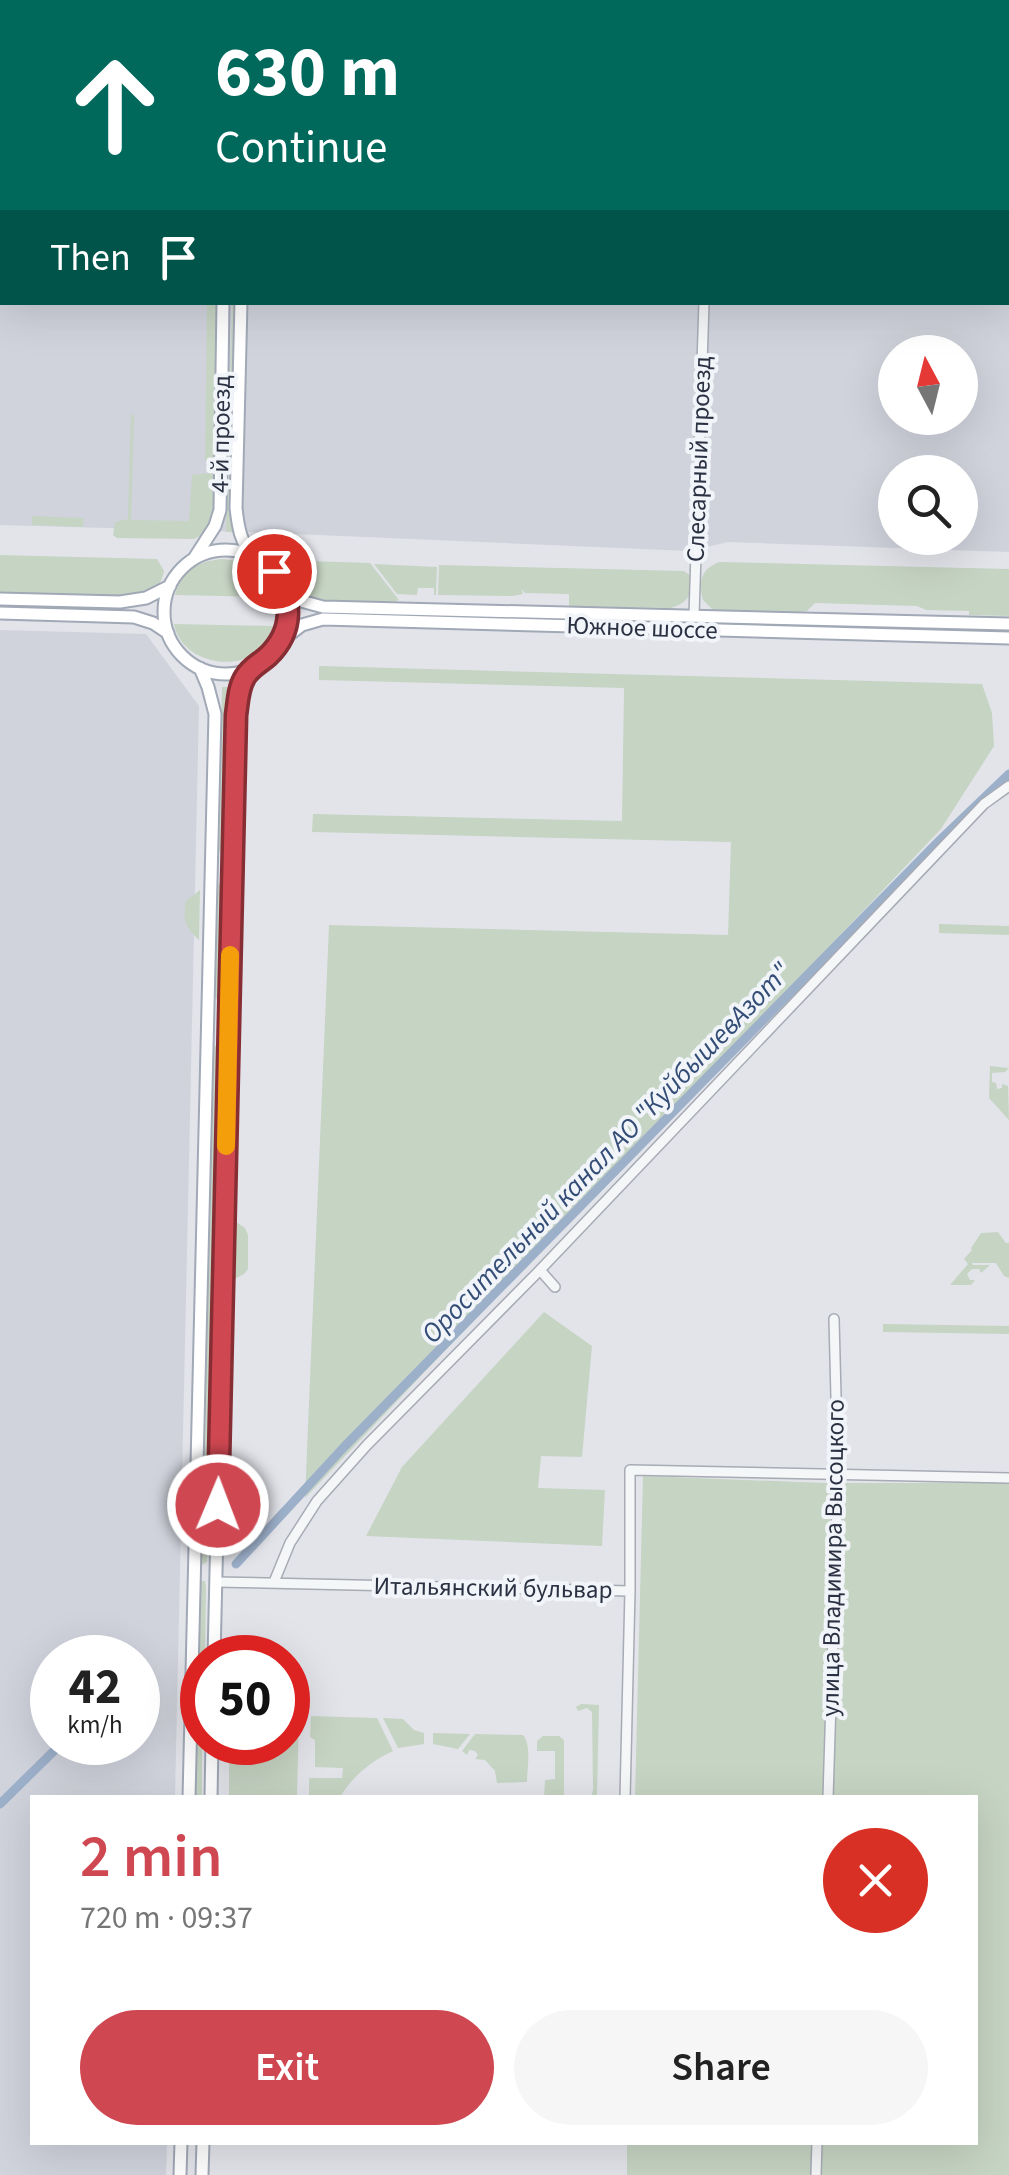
<!DOCTYPE html>
<meta charset="utf-8">
<style>
:root{--surface:#fff;--page:#f6f6f6;--text:#222;--muted:#767676;--accent:#cf4751}
body{margin:0;font-family:"Source Sans 3",sans-serif;background:var(--page);color:var(--text);height:100vh;display:flex;flex-direction:column;font-size:38px;white-space:nowrap}
*{box-sizing:border-box;margin:0}
p{font-size:32px;color:var(--muted)}
.icon{flex:none;width:55px;height:55px;fill:none;stroke:currentColor;stroke-width:2;stroke-linecap:round;stroke-linejoin:round}
.map{position:relative;flex:1;overflow:hidden}
.panel{position:absolute;left:30px;top:1795px;width:948px;height:350px;display:flex;flex-direction:column;background:var(--surface);border-radius:0px;box-shadow:0 10px 40px #0002}
.panel>*{flex:none}
.banner{position:absolute;left:0px;top:0px;width:1010px;height:305px;box-shadow:0 10px 40px #0002;background:#00695c;color:#fff;overflow:hidden}
.needle{width:65px;rotate:353deg}
.controls{position:absolute;left:878px;top:335px;display:grid;gap:20px}
.controls a{display:grid;place-items:center;width:100px;height:100px;border-radius:50%;background:var(--surface);box-shadow:0 10px 40px #0002;font-size:50px}
.speed{position:absolute;left:30px;top:1635px;display:flex;gap:20px;font-size:50px;font-weight:700;text-align:center}
.speed>*{display:grid;place-content:center;width:130px;height:130px;border-radius:50%;background:var(--surface);box-shadow:0 10px 40px #0002;line-height:1}
.speed small{font-size:25px;font-weight:400}
.speed .limit{border:15px solid #d22;background:#fff;color:#111}
.pin{position:absolute;display:grid;place-items:center;width:85px;height:85px;color:#fff;margin:-42px;border:5px solid #fff;border-radius:50%;box-shadow:0 2px 10px #0007}
.me{position:absolute;width:110px;margin:-55px;rotate:1deg;stroke-linejoin:round;filter:drop-shadow(0 0 8px #0008)}
.turn{display:flex;align-items:center;gap:35px;height:210px;padding:0 50px;font-size:45px}
.turn .icon{width:130px;height:130px;stroke-width:2.5}
.turn b{display:block;font-size:70px;line-height:85px}
.then{display:flex;align-items:center;height:95px;padding:0 50px;background:#0003;gap:20px;font-size:38px}
.round{display:grid;place-items:center;flex:none;width:105px;height:105px;border-radius:52px;background:var(--page)}
.overview{display:flex;align-items:center;justify-content:space-between;height:170px;padding:0 50px}
h1{font-size:60px;font-weight:600;line-height:75px;color:var(--accent)}
.cta{display:flex;gap:20px;margin-top:auto;padding:20px 50px}
.cta a{flex:1;height:115px;border-radius:60px;background:var(--accent);color:#fff;font-size:40px;font-weight:600;line-height:115px;text-align:center}
.cta a+a{background:var(--page);color:var(--text)}
.map>svg:first-child{display:block}
.built{fill:#d0d3dc;fill-rule:evenodd}
.green{fill:#c6d4c3}
.lines{fill:none;stroke-linecap:round;stroke-linejoin:round}
.canal{stroke:#9db0ca;stroke-width:9}
.minor-casing{stroke:#a7abb4;stroke-width:12}
.major-casing{stroke:#a1a8b6;stroke-width:15}
.minor{stroke:#f5f6f8;stroke-width:9}
.major{stroke:#fff;stroke-width:11}
.route-casing{stroke:#872e35;stroke-width:25}
.route{stroke:#cf4751;stroke-width:18}
.slow{stroke:#f59e0b;stroke-width:18}
.labels{text-anchor:middle;dominant-baseline:central;stroke-width:8;stroke-linejoin:round;paint-order:stroke}
.street-label{font-size:25px;fill:#2a3142;stroke:#f1f4f8}
.water-label{font-size:28px;font-style:italic;fill:#334d77;stroke:#f1f4f8}
</style>
<div class="map">
<svg width="1009" height="2175" viewBox="0 0 1009 2175">
<rect width="100%" height="100%" fill="#e2e4ea"/>
<path class="built" d="M0,0H1009V552L728,542L689,551L247,532L0,525ZM2,2H1008V302H2ZM895,352H960V418H895ZM895,472H960V538H895Z
M0,630L146,634L199,706L175,1797L32,1798V2142L167,2143L166,2175H0ZM52,1658H138V1742H52Z"/>
<path class="green" d="M207,303H222L218,458L213,461H205Z
M232,303H239L233,532H226Z
M131,415H134L131,520L189,521L192,475L210,473L217,477C216,500 220,529 194,539L117,538L113,535L115,522L128,519Z
M32,516L83,518V527L32,525Z
M0,555L157,559L164,571C162,579 160,586 152,591C133,602 28,594 0,593Z
M222,559C247,561 266,571 273,597L175,595C181,571 198,561 222,559Z
M307,561L370,563L399,600L393,602C370,601 319,606 301,593C287,583 294,567 307,561Z
M720,562L1009,569V616L969,615V611L926,610L917,606L815,603L807,611L797,612L714,611L703,600C698,582 701,568 720,562Z
M374,564L437,567L436,595H434V588H418L417,595L397,594Z
M439,565L684,571L691,576C694,593 688,603 671,608L569,606V594L525,593L521,589L523,594L512,596L438,595Z
M174,624L274,626C265,676 183,672 174,624Z
M319,666L982,684L992,713L994,746L941,829L305,1498L329,925L728,935L731,842L312,832L313,814L622,821L624,688L319,680Z
M222,687H230L226,850L221,854L219,850Z
M222,881L225,885L222,997L218,1001L215,997L218,885Z
M200,890L199,940C186,928 182,920 186,901Z
M939,924L1009,926V935L939,933Z
M214,1045L219,1049L207,1562L202,1565L200,1564L212,1048Z
M990,1066L1009,1068L1005,1072L992,1073V1082L996,1083L997,1089L1002,1088V1084L1008,1086L1009,1120L989,1098Z
M232,1219L245,1228L248,1235V1269L244,1274L231,1281Z
M998,1232L1006,1243H1009V1278L1004,1276L996,1263H972L973,1265H990L981,1273L979,1269H972L967,1274L970,1280H975L971,1285H950L968,1264L964,1259L972,1250L971,1248L981,1233Z
M544,1312L592,1346L582,1457L541,1456L538,1488L605,1490L602,1546L366,1536L402,1467Z
M883,1324L1009,1326V1334L883,1332Z
M643,1476L825,1483H1009V2175H627V2143L975,2142V1798L635,1797Z
M200,1581H205L206,1586L205,1657L202,1658V1797L193,1798Z
M288,1704L297,1710L299,1715L297,1797H229V1756L243,1743L288,1742Z
M581,1704L599,1705L597,1797H591L593,1790L592,1712L587,1708L578,1711L576,1707Z
M311,1716L377,1718L393,1751C370,1762 354,1775 340,1797H309V1778H342L343,1768L315,1767V1740L310,1737Z
M383,1718L403,1719L414,1730L424,1733V1744L398,1748Z
M433,1733L470,1734L458,1749L433,1744Z
M475,1734L523,1735C532,1746 527,1768 527,1782L497,1783L495,1771L485,1760L475,1759L478,1755L475,1751L469,1750L467,1755L462,1751Z
M543,1736H559L564,1740V1797H544L545,1780L555,1779V1751H537V1741Z"/>
<g class="lines">
<path class="canal" d="M236,1564L345,1446L940,840L1009,774
M0,1804L63,1742"/>
<defs>
<path id="minor" d="M714,2L715,0
M0,14H2
M1008,38L1009,39
M694,616L704,302
M540,1270L555,1287
M216,1582L630,1591V1470L1009,1478
M274,1582L290,1543L317,1501L367,1445L540,1270L984,804L1009,786
M625,1798L630,1591
M828,1798L838,1475L834,1319
M816,2175L817,2142"/>
<path id="major" d="M231,2V0
M247,2L248,0
M241,302L236,508C238,526 240,543 254,556
M164 612a62 62 0 1 1 124 0a62 62 0 1 1-124 0Z
M195,557L215,526L220,510L223,302
M282,584L301,601L323,607L1009,624
M0,599L120,602L146,598L170,586
M0,613L134,617L153,623L168,633
M281,641L302,625L323,619L1009,638
M214,1658L236,715L240,688L250,670
M189,1798L215,714L208,687L200,668
M211,1798L212,1742
M180,2175L181,2142
M202,2175L203,2142"/>
</defs>
<use href="#minor" class="minor-casing"/>
<use href="#major" class="major-casing"/>
<use href="#minor" class="minor"/>
<use href="#major" class="major"/>
</g>
<g class="lines">
<defs>
<path id="route" d="M218,1505L236,715C238,702 238,688 245,677C250,668 260,663 268,656C294,631 293,599 274,571"/>
</defs>
<use href="#route" class="route-casing"/>
<use href="#route" class="route"/>
<path class="slow" d="M226,1146L230,955"/>
</g>
<g class="labels">
<g class="street-label">
<text transform="translate(221 434) rotate(-89)">4-й проезд</text>
<text transform="translate(699 459) rotate(-88)">Слесарный проезд</text>
<text transform="translate(642 628) rotate(2)">Южное шоссе</text>
<text transform="translate(833 1558) rotate(-89)">улица Владимира Высоцкого</text>
<text transform="translate(493 1588) rotate(1)">Итальянский бульвар</text>
</g>
<g class="water-label">
<text transform="translate(606 1153) rotate(-46)">Оросительный канал АО "КуйбышевАзот"</text>
</g>
</g>
</svg>
<div class="controls">
<a><svg class="needle" viewBox="-14 -14 28 28"><path d="M0-13l5 13h-10z" fill="#e53935"/><path d="M0 13l5-13h-10z" fill="#767676"/></svg></a>
<a><svg class="icon" aria-label="search" viewBox="0 0 24 24"><circle cx="10" cy="10" r="6"/><path d="M15 15l6 6"/></svg></a>
</div>
<div class="speed"><div>42<small>km/h</small></div><div class="limit">50</div></div>
<div class="pin" style="left:274px;top:571px;background:#d93025"><svg class="icon" aria-label="arrive" viewBox="0 0 24 24"><path d="M6 21V4h12l-3 4 3 4H6"/></svg></div>
<svg class="me" style="left:218px;top:1505px" viewBox="-20 -20 40 40"><circle r="17" fill="#cf4751" stroke="#fff" stroke-width="3"/><path d="M0-11L8 9 0 5-8 9z" fill="#fff"/></svg>
<div class="banner">
<div class="turn"><svg class="icon" aria-label="ahead" viewBox="0 0 24 24"><path d="M12 20V5M6 11l6-6 6 6"/></svg><div><b>630 m</b>Continue</div></div>
<div class="then">Then<svg class="icon" aria-label="arrive" viewBox="0 0 24 24"><path d="M6 21V4h12l-3 4 3 4H6"/></svg></div>
</div>
<section class="panel">
<div class="overview"><div><h1>2 min</h1><p>720 m · 09:37</p></div><a class="round" style="background:#d93025;color:#fff"><svg class="icon" aria-label="close" viewBox="0 0 24 24"><path d="M6 6l12 12M18 6L6 18"/></svg></a></div>
<div class="cta"><a>Exit</a><a>Share</a></div>
</section>
</div>
